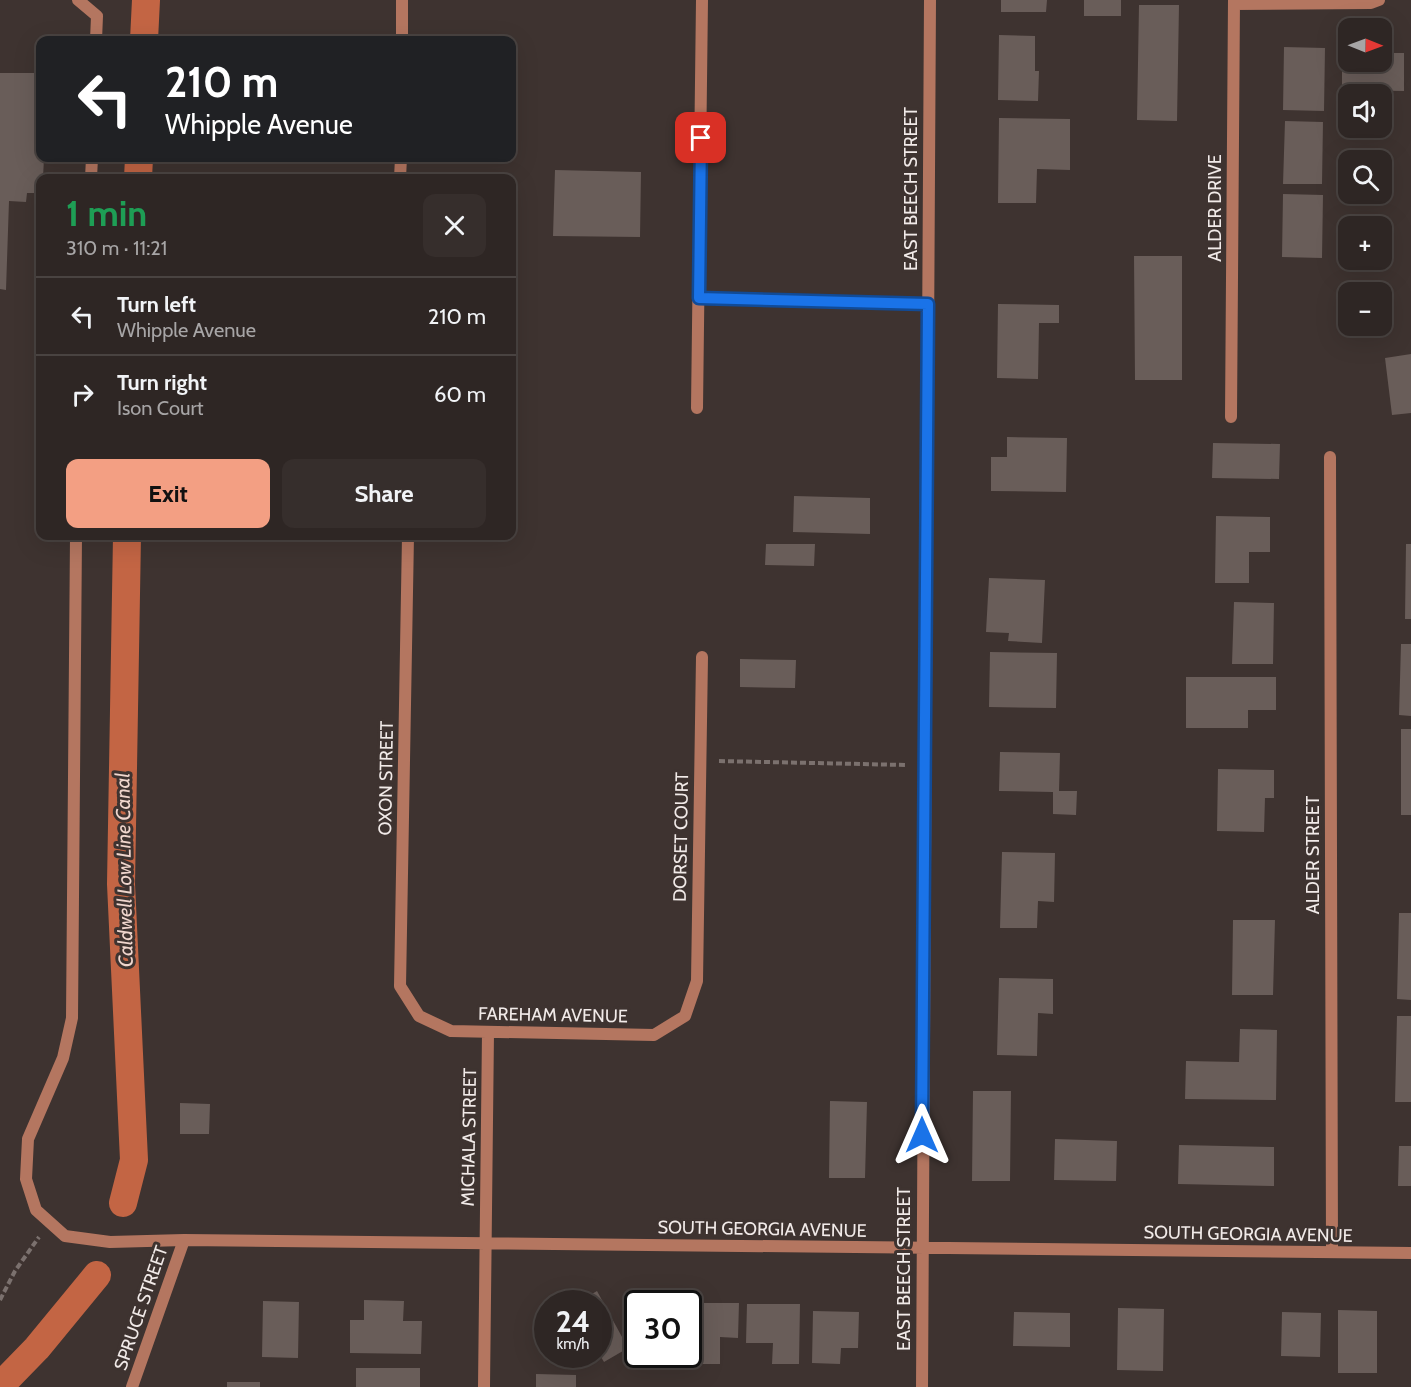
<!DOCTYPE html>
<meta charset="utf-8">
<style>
:root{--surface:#2e2624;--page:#362e2c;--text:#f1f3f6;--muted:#a7a5a6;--line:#494341;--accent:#f39f83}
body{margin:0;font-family:Cabin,sans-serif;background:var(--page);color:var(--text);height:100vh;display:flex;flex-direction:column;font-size:22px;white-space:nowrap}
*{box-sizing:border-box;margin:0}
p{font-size:20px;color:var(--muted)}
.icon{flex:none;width:33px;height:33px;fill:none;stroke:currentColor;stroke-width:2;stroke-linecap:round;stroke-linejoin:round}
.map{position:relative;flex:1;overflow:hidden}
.panel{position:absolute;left:36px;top:174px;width:480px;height:366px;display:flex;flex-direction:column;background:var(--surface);border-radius:12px;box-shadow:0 6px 24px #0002,0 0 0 2px var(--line)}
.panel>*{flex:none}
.hud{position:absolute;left:36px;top:36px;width:480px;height:126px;border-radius:12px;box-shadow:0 6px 24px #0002,0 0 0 2px var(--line);background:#202124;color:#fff;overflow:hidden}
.needle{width:39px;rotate:91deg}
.controls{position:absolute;left:1338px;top:18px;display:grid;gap:12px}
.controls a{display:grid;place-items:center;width:54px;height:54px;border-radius:12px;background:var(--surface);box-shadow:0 6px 24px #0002,0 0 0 2px var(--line);font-size:30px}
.speed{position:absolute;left:534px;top:1290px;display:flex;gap:12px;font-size:30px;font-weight:700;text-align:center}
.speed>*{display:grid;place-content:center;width:78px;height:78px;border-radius:50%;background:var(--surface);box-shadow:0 6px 24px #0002,0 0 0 2px var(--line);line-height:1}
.speed small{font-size:15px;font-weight:400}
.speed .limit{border:3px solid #111;border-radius:9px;background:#fff;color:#111}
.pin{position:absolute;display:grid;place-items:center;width:51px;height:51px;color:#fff;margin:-26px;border-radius:12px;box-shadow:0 3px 9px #0006}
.me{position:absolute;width:66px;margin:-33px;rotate:0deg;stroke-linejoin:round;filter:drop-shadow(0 0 4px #0008)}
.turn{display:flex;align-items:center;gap:21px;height:126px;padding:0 30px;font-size:27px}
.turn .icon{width:78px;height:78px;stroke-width:2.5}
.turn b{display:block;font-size:42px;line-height:51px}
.round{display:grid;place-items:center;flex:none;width:63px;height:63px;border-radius:12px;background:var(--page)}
.summary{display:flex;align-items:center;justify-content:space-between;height:102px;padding:0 30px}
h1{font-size:36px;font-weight:800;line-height:45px;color:#1e9e55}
.primary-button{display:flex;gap:12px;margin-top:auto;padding:12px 30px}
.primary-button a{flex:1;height:69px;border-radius:12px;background:var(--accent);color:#111;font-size:24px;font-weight:800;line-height:69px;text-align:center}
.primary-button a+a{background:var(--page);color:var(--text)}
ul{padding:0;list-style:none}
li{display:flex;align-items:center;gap:18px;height:78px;padding:0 30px;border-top:2px solid var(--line)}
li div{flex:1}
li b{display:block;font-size:22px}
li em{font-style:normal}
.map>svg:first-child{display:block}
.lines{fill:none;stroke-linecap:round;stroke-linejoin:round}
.canal{stroke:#c36544;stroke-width:28}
.building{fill:#695d59}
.path{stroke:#7b716e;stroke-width:4;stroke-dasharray:6 3;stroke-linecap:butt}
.minor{stroke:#b47660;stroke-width:12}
.route-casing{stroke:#114b97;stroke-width:15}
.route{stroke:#1a73e8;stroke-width:10}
.labels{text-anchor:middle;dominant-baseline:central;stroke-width:6;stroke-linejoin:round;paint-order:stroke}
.street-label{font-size:18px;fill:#f1eae8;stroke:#3e3330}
.water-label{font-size:20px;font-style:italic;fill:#f0d6cd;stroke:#3e3330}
</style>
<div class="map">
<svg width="1411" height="1387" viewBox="0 0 1411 1387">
<rect width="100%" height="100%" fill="#3e3330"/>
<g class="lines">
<path class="canal" d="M144,40L146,0
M138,178L139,158
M123,1203L134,1160L121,884L127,536
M0,1386L37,1348L97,1275"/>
</g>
<path class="building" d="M1001,0H1047L1046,12H1001Z
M1084,0H1121V16H1084Z
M1139,5H1179L1177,121L1137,120Z
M999,35L1035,36V71H1039L1038,101L998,100Z
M1284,47L1325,48L1324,111L1283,110Z
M1342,52H1348V62H1382V53H1404V91L1342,90Z
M0,73H40V158H44L43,178H40V193H27L26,202L9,201L6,290L0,289Z
M999,118L1070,119V170L1037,169L1036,203H998Z
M1285,121L1323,122L1322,184H1283Z
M555,170L641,172L640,237L553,236Z
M1283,194L1323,195L1322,258L1282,257Z
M1134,256H1182V380H1135Z
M998,304L1059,305V323H1039L1038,379L997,378Z
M1411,354V413L1392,415L1385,358Z
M1007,437L1067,438L1066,492L991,491V457H1007Z
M1213,443L1280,444L1279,479L1212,478Z
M794,496L870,498V534L793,532Z
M1216,516L1270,517V552H1249V583H1215Z
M766,544H815L814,566L765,565Z
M1406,544H1411V619H1405Z
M989,578L1045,580L1042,643L1008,641L1009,633L986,632Z
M1234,602L1274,603L1273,664H1232Z
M1401,644H1411V716L1399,715Z
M990,652L1057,653L1056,708L989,707Z
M740,659L796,660L795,688L740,687Z
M1186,677H1276V710H1248V728H1186Z
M1401,729H1411V815H1401Z
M1000,752L1060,753L1059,791H1077L1076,815L1053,814V792L999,791Z
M1218,769L1274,770V798H1265L1264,832L1217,831Z
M1002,852L1055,853L1054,902L1038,901L1037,928H1000Z
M1399,913H1411V1000L1397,999Z
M1233,920H1275L1273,995H1232Z
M999,978L1053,979V1014L1038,1013L1037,1056L997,1055Z
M1397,1016H1411V1102H1395Z
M1240,1029L1277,1030L1276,1100L1185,1099L1186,1061L1239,1062Z
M973,1091H1011L1010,1181H972Z
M830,1101L867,1102L865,1178H829Z
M180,1103L210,1104L209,1134H180Z
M1055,1139L1117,1141L1116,1181L1054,1180Z
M1179,1145L1274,1147V1186L1178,1184Z
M1399,1146H1411V1186H1398Z
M631,1290H678V1304H638V1326H630Z
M597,1291L628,1348L604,1362L598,1352V1304H575Z
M364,1300L404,1301L403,1321H422L421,1354L350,1353V1320H364Z
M263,1301L299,1302L298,1358L262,1357Z
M694,1303H739L738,1338L720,1337V1364H693Z
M747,1304H800L799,1364H772L773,1343H746Z
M1118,1308L1164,1309L1163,1371L1117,1370Z
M1338,1310L1377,1311V1373H1338Z
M813,1311L859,1312L858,1348H841L840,1364L812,1363Z
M1014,1312L1070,1313V1347L1013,1346Z
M1282,1312L1321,1313L1320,1357L1281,1356Z
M356,1368H420V1387H356Z
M536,1374L576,1375V1387H536Z
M227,1382H260V1387H227Z"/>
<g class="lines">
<path class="path" d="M719,761L907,765
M0,1300L15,1271L39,1237"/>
<path class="minor" d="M78,0L97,16L96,40
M1234,4L1371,3L1379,0
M402,40V0
M91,178L92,158
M400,178L401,158
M699,298L928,304
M697,408L702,0
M1231,417L1234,0
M1330,457L1332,1252
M76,536L72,1018L63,1058L28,1139L26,1179L36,1210L65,1236L110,1242L184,1240L1411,1253
M408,536L400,986L419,1016L451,1031L654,1035L685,1016L697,981L702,657
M132,1387L184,1240
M484,1387L488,1032
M922,1387L930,0"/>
</g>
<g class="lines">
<defs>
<path id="route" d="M701,138L699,298L928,304L922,1135"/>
</defs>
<use href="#route" class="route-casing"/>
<use href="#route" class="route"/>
</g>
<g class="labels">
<g class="street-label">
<text transform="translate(911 189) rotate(-90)">EAST BEECH STREET</text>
<text transform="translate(1215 208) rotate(-90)">ALDER DRIVE</text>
<text transform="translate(386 778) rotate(-89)">OXON STREET</text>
<text transform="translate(681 837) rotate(-89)">DORSET COURT</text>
<text transform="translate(1313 855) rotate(-90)">ALDER STREET</text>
<text transform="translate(553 1015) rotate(1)">FAREHAM AVENUE</text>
<text transform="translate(469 1137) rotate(-89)">MICHALA STREET</text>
<text transform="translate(762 1229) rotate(1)">SOUTH GEORGIA AVENUE</text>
<text transform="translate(1248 1234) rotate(1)">SOUTH GEORGIA AVENUE</text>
<text transform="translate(904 1269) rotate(-90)">EAST BEECH STREET</text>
<text transform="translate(141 1308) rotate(-71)">SPRUCE STREET</text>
</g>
<g class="water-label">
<text transform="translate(124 870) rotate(-91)">Caldwell Low Line Canal</text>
</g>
</g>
</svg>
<div class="controls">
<a><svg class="needle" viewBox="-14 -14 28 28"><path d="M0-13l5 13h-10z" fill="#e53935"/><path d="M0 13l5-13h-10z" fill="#a7a5a6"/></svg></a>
<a><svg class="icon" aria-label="sound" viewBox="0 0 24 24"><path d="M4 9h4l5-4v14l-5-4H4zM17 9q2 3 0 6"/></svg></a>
<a><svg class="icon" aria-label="search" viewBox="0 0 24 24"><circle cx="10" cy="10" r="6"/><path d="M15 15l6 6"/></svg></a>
<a>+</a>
<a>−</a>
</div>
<div class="speed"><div>24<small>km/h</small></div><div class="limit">30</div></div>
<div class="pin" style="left:701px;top:138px;background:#d93025"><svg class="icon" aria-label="arrive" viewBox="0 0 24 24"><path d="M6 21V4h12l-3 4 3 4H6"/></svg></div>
<svg class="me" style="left:922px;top:1135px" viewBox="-20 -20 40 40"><path d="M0-17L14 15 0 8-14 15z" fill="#1a73e8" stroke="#fff" stroke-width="4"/></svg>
<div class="hud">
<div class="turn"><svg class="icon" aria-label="left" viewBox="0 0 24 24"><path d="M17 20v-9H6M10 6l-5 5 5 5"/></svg><div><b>210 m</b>Whipple Avenue</div></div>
</div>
<section class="panel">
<div class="summary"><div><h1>1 min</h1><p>310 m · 11:21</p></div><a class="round"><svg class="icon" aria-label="close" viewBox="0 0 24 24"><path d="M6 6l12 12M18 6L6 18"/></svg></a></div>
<ul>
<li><svg class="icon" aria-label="left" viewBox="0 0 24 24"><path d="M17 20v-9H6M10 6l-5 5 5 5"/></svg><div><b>Turn left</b><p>Whipple Avenue</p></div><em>210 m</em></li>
<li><svg class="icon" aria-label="right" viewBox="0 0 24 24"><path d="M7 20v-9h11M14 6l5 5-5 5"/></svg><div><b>Turn right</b><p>Ison Court</p></div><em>60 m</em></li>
</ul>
<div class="primary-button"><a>Exit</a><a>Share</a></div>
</section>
</div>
